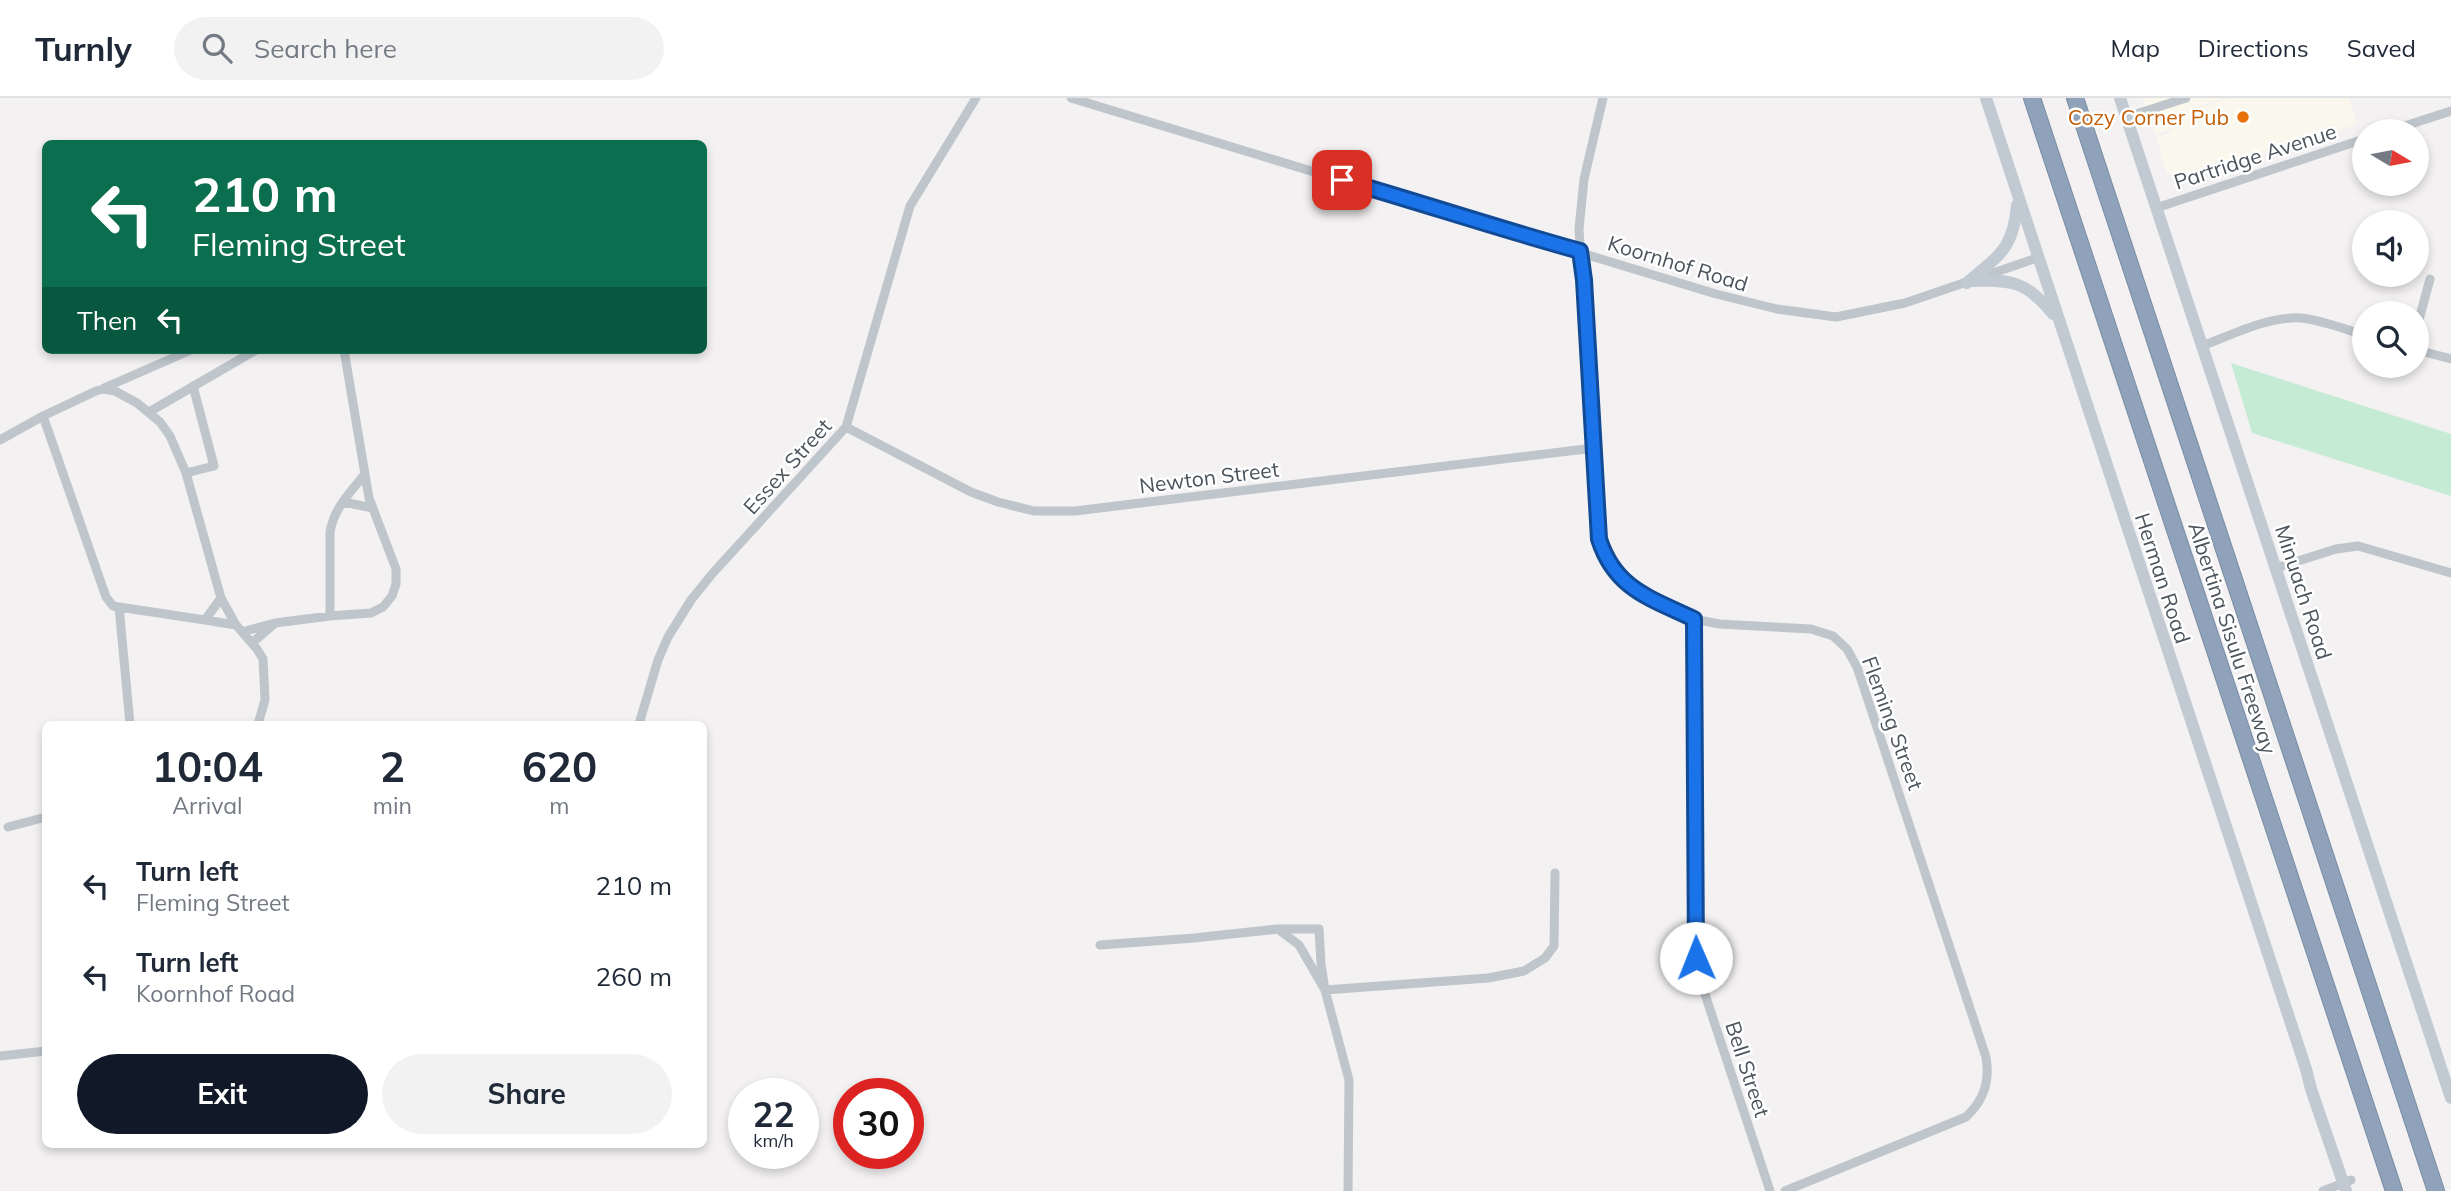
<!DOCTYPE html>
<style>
:root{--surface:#fff;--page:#f2f2f3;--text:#1f2937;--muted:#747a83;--line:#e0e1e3;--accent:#111827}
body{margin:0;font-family:Mulish,sans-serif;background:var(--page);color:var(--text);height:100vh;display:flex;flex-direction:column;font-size:26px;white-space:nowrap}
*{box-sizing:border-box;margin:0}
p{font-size:23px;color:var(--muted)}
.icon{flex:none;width:38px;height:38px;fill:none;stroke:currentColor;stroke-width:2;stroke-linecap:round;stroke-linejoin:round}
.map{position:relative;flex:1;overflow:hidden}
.side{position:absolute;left:42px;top:623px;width:665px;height:427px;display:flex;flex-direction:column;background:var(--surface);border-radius:10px;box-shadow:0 4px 10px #0003}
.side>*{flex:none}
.hud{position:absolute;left:42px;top:42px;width:665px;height:214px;border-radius:10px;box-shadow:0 4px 10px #0003;background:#0b6e4f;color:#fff;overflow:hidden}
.needle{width:46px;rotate:100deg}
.fabs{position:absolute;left:2352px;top:21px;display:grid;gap:14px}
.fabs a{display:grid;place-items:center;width:77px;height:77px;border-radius:50%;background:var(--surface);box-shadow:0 4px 10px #0003;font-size:35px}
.speed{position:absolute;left:728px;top:980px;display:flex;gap:14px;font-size:35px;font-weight:700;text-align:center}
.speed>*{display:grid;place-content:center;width:91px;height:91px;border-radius:50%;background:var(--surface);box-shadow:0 4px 10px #0003;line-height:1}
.speed small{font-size:18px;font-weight:400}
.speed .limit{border:10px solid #d22;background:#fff;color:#111}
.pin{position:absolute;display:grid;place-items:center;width:60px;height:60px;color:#fff;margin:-30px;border-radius:14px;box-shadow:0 4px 10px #0006}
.me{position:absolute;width:77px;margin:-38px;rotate:359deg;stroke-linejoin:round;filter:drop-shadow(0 0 5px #0008)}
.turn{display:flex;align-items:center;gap:24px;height:147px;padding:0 35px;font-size:32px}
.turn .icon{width:91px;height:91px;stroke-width:2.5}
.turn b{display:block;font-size:49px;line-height:60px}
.then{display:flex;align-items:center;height:66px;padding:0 35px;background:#0003;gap:14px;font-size:26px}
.eta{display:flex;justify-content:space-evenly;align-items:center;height:119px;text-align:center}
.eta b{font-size:42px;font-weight:700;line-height:49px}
.action{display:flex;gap:14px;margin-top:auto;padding:14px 35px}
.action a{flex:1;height:80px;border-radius:42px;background:var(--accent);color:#fff;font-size:28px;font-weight:700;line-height:80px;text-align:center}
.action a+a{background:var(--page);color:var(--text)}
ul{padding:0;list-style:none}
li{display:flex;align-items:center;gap:21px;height:91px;padding:0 35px}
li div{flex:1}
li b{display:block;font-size:26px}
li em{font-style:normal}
header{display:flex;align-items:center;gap:42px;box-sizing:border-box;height:98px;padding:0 35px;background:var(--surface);border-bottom:2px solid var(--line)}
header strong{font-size:33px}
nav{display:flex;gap:38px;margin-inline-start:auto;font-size:24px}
.search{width:490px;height:63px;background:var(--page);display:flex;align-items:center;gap:18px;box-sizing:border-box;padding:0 24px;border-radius:38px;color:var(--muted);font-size:26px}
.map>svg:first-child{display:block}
.commercial{fill:#faf7ed}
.green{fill:#c5ebd4}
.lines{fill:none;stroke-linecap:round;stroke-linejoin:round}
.highway-casing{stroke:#7a8da5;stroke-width:18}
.street{stroke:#bec5cb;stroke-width:9}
.secondary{stroke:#c1c9d2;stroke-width:12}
.highway{stroke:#8fa2b9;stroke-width:16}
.route-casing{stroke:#114b97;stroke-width:18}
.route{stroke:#1a73e8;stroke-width:12}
.food-dot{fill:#e8710a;stroke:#fff;stroke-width:2.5}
.labels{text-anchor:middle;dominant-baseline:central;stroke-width:5;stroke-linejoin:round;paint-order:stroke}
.food-label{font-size:21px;fill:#c56008;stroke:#fff;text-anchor:end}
.street-label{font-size:21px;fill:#4b535c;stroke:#fff}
</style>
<header>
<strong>Turnly</strong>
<div class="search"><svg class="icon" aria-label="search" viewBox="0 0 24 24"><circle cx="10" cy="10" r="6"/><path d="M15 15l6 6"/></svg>Search here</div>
<nav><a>Map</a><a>Directions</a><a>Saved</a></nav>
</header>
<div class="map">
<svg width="2451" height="1093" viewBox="0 0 2451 1093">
<rect width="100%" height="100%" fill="#f3f1f1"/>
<path class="commercial" d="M2143,0H2223L2191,11L2192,12L2229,0H2349L2358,26L2183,81L2167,75L2156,39L2171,34L2185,8L2171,31L2155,37Z"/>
<path class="green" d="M2231,265L2451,336V398L2252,335Z"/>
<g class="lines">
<defs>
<path id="highway" d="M2032,0L2394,1093
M2075,0L2436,1093"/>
</defs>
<use href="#highway" class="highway-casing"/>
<path class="street" d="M1071,0L1716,196L1777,211L1836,219L1905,205L2037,160
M1603,0L1584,81L1579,131L1594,350L1598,434L1607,461L1624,484L1694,521L1719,526L1811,531L1833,538L1847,551L1857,569L1866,596L1986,959C1990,984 1984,1002 1966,1019L1785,1093
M2127,19L2186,0
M2389,33L2451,13
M2156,110L2364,41
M2417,229L2430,181
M2202,248C2232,237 2268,218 2301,220C2322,222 2344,231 2364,237
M2417,252L2451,261
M104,290L191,252
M149,314L256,252
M43,318L96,293L103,291L115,293L137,305L160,324L170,338L186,375L221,500L205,522L119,509
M846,329L971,394L998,404L1034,413H1075L1594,350
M0,342L43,318L106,499L113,508L119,509L130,626
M186,375L214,368L193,288
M343,404L373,410
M2276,470L2336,451L2358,448L2451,475
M221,500L236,527L257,551L263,561L265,602L258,626
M330,518V434C334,410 350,395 364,377
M1694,521L1697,872L1770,1093
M205,522L236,527
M242,534L275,525L330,518L371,515L383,509L392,498L396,486V471L369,400L344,252
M252,545L274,526
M639,626L658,562L668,539L691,502L712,476L846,329L910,108L976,0
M8,729L46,719
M1279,832L1299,847L1325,892L1488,880L1524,873L1545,860L1554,848L1555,775
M1100,847L1194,840L1278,831H1319L1321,866L1325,892L1349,982L1348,1093
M0,958L46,953
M2323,1093L2351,1082"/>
<path class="secondary" d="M1986,0L2306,971L2311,991L2346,1093
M2120,0L2451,1000
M1972,183C2012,181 2027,184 2053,216
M1967,185C1999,157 2013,152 2017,107"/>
<use href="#highway" class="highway"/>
</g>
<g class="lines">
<defs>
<path id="route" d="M1342,82C1422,105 1500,131 1580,153L1584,182L1599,441C1615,491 1650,500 1694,521L1696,860"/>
</defs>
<use href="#route" class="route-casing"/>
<use href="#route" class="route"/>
</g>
<circle class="food-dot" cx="2243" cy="19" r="7"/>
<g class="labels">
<g class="food-label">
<text x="2229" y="19">Cozy Corner Pub</text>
</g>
<g class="street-label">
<text transform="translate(2255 58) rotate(-18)">Partridge Avenue</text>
<text transform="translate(1678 165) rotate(17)">Koornhof Road</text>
<text transform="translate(787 368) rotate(-48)">Essex Street</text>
<text transform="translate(1209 379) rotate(-7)">Newton Street</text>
<text transform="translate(2163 480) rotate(72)">Herman Road</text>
<text transform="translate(2304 494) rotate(72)">Minuach Road</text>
<text transform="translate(2233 540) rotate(72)">Albertina Sisulu Freeway</text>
<text transform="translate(1893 625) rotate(70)">Fleming Street</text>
<text transform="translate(1748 971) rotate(72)">Bell Street</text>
</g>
</g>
</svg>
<div class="fabs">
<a><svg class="needle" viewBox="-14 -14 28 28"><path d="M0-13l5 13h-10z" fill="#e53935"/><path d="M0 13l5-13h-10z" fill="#747a83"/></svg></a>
<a><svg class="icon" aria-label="sound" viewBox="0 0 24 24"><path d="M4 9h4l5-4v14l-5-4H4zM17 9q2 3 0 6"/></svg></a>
<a><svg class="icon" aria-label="search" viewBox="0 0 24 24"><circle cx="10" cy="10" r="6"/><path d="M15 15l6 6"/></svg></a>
</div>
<div class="speed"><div>22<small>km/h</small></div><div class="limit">30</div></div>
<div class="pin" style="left:1342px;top:82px;background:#d93025"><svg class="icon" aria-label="arrive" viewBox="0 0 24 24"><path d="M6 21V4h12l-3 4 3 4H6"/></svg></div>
<svg class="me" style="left:1696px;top:860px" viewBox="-20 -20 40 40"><circle r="19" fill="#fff"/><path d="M0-13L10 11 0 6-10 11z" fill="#1a73e8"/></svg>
<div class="hud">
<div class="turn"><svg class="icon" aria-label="left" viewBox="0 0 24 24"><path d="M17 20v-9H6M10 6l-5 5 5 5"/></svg><div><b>210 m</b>Fleming Street</div></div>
<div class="then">Then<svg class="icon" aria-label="left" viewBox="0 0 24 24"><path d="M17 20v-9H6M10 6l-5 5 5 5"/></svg></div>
</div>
<section class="side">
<div class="eta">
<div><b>10:04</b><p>Arrival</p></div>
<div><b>2</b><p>min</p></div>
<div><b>620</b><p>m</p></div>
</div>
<ul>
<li><svg class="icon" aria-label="left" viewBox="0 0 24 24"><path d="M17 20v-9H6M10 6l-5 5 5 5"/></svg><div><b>Turn left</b><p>Fleming Street</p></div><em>210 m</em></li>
<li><svg class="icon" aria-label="left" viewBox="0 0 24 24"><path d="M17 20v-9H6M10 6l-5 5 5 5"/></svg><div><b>Turn left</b><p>Koornhof Road</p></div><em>260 m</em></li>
</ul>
<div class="action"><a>Exit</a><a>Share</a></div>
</section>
</div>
